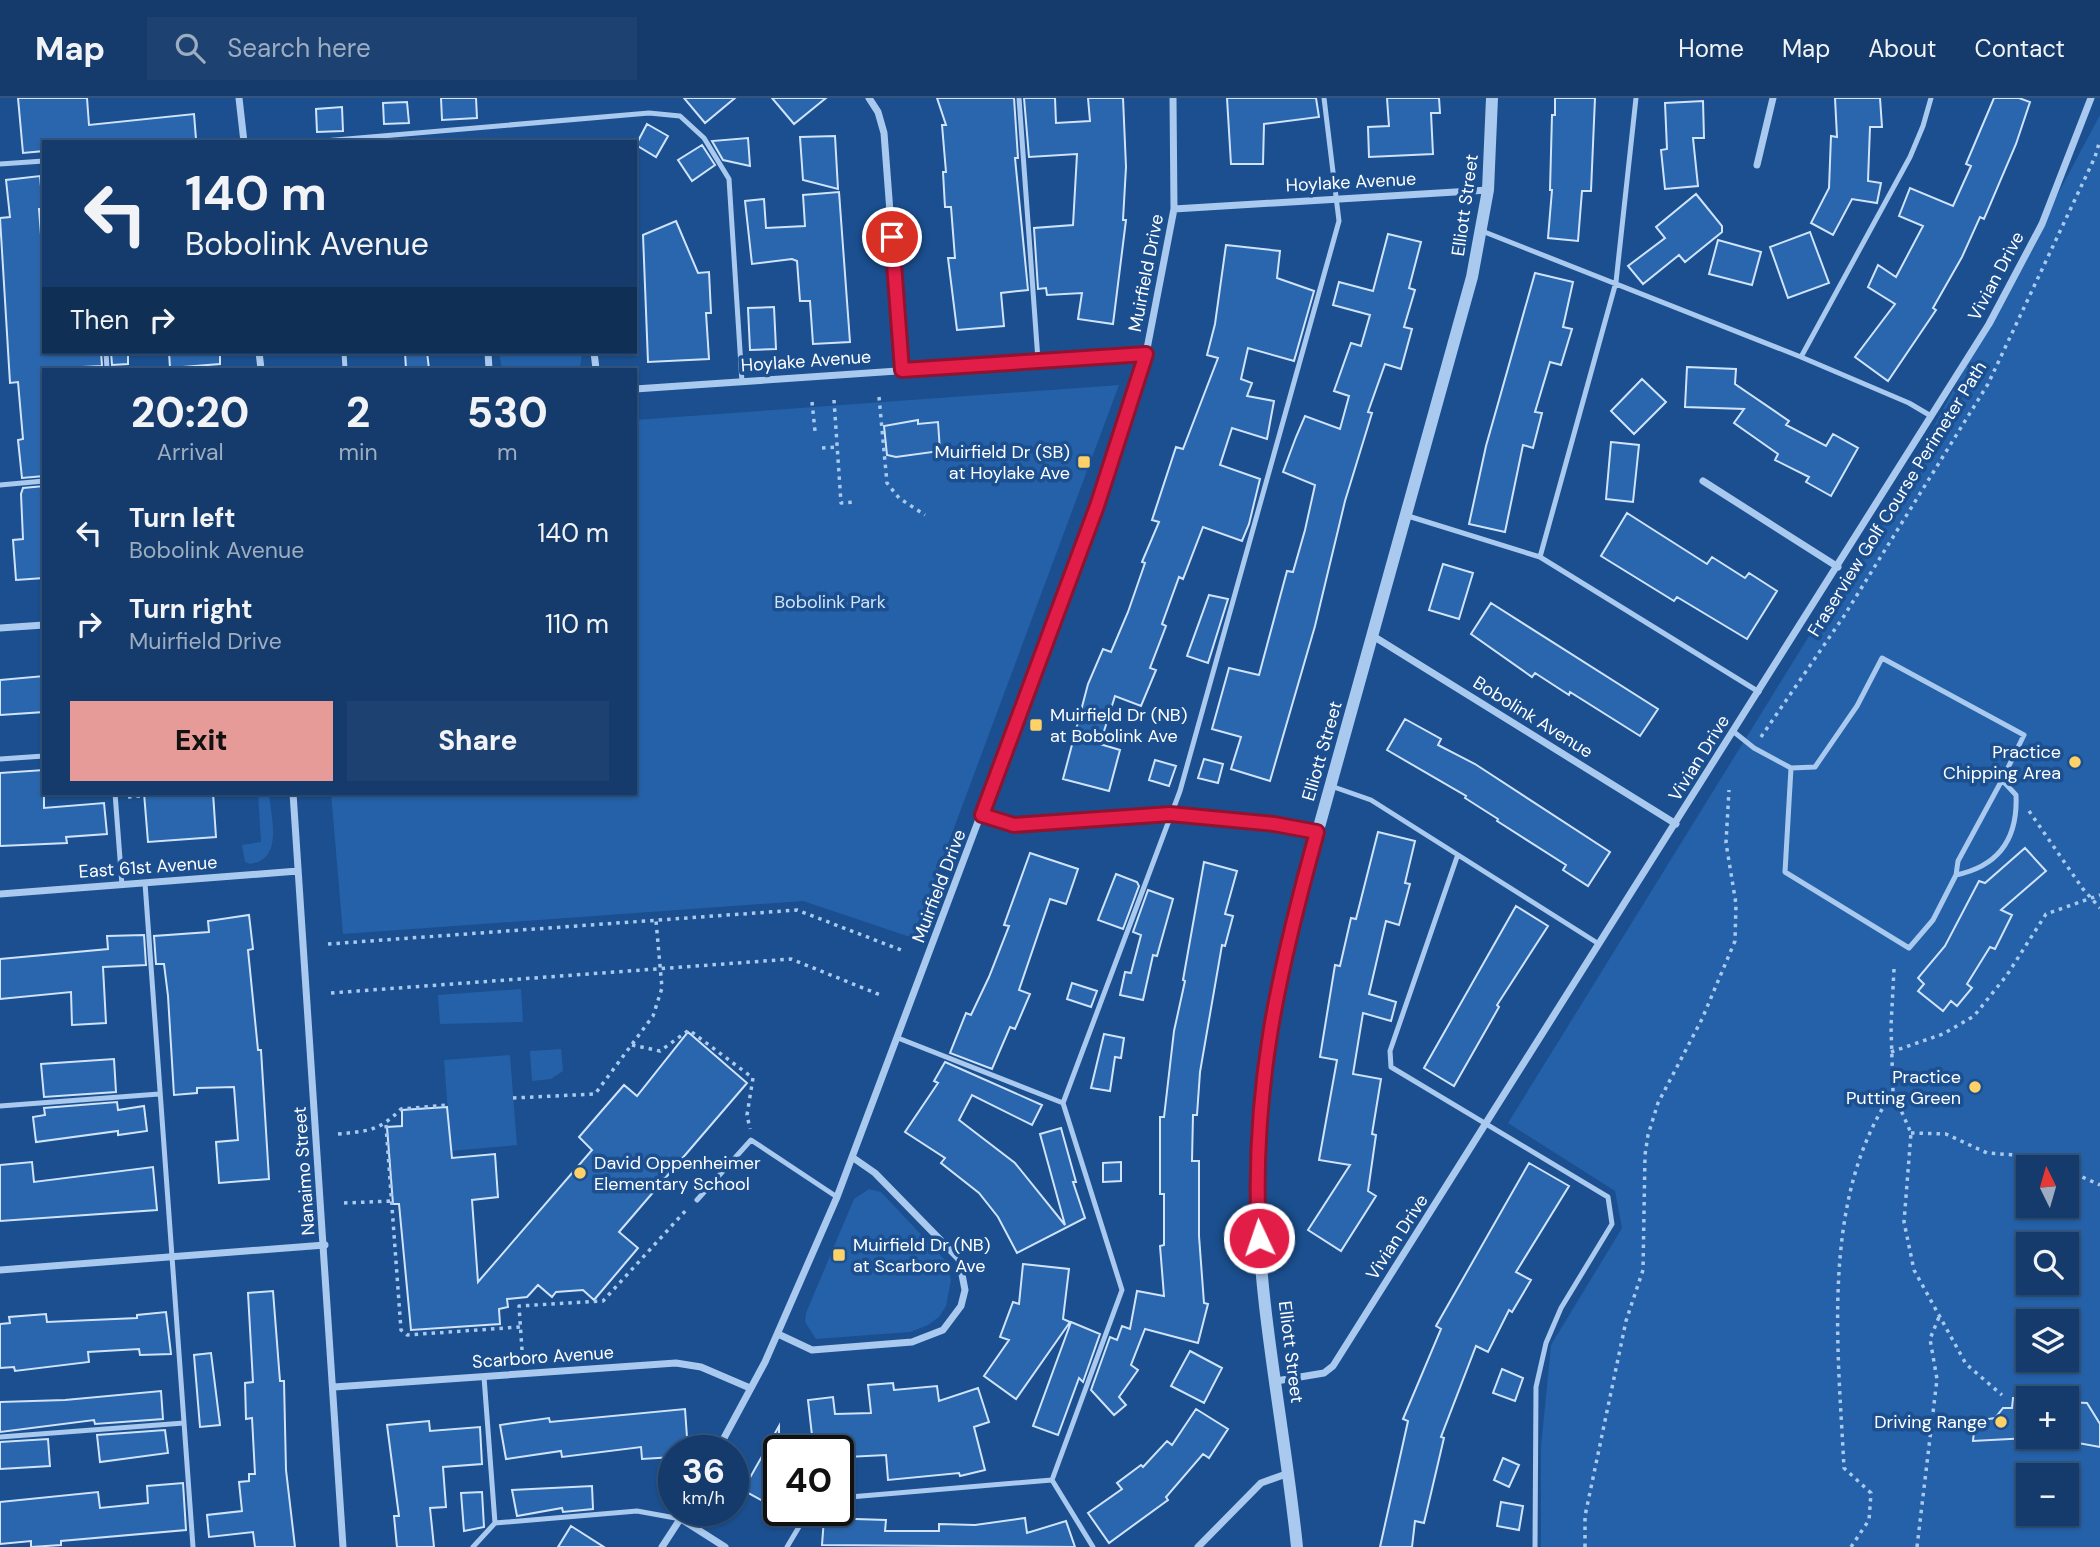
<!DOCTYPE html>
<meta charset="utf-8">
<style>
:root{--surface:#143b6b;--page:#1d4271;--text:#f1f3f6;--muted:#9dadc1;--line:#33557e;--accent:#e69b98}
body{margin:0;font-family:"DM Sans",sans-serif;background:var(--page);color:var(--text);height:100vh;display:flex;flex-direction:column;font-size:26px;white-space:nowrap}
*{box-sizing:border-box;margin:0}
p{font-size:23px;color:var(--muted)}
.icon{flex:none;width:38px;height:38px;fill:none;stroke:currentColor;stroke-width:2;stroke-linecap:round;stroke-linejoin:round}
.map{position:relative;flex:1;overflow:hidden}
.details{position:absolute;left:42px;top:270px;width:595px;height:427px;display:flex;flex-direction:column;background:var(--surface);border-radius:0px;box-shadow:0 2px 5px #0004,0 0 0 2px var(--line)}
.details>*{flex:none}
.top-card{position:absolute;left:42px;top:42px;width:595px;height:214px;border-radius:0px;box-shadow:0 2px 5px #0004,0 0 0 2px var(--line);background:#143b6b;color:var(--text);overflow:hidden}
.needle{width:46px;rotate:355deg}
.buttons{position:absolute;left:2016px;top:1057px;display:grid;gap:14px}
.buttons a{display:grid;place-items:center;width:63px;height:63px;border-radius:0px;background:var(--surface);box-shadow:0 2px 5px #0004,0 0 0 2px var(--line);font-size:35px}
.speed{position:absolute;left:658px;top:1337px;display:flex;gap:14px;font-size:35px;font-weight:700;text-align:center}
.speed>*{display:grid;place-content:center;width:91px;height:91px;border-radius:50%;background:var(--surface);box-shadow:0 2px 5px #0004,0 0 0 2px var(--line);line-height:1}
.speed small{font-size:18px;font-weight:400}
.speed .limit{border:4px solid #111;border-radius:10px;background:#fff;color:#111}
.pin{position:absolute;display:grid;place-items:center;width:60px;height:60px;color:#fff;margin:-30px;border:4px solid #fff;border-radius:50%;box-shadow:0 2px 7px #0007}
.me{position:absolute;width:77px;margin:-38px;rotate:357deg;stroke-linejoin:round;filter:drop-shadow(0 0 5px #0008)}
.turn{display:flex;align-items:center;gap:24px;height:147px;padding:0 28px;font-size:32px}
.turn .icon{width:91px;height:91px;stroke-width:2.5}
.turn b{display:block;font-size:49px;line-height:60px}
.then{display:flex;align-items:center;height:66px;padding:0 28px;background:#0003;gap:14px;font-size:26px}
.eta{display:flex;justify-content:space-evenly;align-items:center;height:119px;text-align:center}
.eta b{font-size:42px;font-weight:800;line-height:49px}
.button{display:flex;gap:14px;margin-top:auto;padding:14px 28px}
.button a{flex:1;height:80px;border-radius:0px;background:var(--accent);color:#111;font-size:28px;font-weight:800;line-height:80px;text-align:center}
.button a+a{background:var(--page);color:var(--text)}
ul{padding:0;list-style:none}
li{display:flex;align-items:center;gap:21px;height:91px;padding:0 28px}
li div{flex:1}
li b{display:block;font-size:26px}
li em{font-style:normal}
header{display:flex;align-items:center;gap:42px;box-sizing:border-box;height:98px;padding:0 35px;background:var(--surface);border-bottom:2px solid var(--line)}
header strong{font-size:33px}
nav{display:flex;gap:38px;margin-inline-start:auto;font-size:24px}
.search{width:490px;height:63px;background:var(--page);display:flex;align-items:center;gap:18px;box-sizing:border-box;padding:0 24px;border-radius:0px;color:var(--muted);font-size:26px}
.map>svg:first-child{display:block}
.green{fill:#2461a8;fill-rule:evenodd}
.building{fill:#2a66ad;stroke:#cfe3fa;stroke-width:2}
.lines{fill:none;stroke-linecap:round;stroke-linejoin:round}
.path{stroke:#a9c9ee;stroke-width:3.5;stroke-dasharray:3.5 5;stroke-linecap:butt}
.service{stroke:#a9c9ee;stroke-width:5}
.minor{stroke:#a9c9ee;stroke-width:7}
.tertiary{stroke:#a9c9ee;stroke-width:12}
.route-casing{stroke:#92132f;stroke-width:18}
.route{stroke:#e11d48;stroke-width:12}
.poi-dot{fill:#ffd166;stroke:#1b4f8f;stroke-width:2.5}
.labels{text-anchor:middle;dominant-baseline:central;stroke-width:7;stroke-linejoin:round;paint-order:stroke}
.street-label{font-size:18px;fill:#fff;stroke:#1b4f8f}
.poi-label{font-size:18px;fill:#fff;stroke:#1b4f8f;text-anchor:end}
.park-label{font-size:18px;fill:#cfe3fa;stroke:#1b4f8f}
</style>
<header>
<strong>Map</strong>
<div class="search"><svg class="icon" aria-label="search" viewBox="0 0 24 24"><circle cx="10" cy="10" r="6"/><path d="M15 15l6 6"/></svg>Search here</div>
<nav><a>Home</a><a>Map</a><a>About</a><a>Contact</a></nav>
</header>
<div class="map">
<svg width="2100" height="1449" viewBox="0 0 2100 1449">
<rect width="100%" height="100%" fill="#1b4f8f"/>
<path class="green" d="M2100,17V1449H1541V1349L1551,1247L1622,1130L1615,1093L1508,1025L1903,386ZM2028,1069H2067V1108H2028ZM2028,1146H2067V1185H2028ZM2028,1223H2067V1262H2028ZM2028,1300H2067V1339H2028ZM2028,1377H2067V1416H2028Z
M499,254H582L580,271H502Z
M1119,287L913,840L803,803L343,836L331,695H635V322Z
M258,695H269C271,720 284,761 250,766L245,764L242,747L261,744Z
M521,891L523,924L440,926L438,897Z
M561,951L563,973L551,981L532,983L530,953Z
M510,957L517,1047L451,1053L444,962Z
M869,1091L881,1094L945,1162L951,1182L946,1208L939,1219L928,1227L910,1234L816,1241L805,1224L806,1215L854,1101Z"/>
<path class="building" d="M18,0H87L89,27L194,16L196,41L44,44V53L23,55Z
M441,0H476L477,20L442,22Z
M684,0H735L705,25Z
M772,0H826L794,26Z
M937,0H1014L1018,60H1015L1028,192L1001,195L1004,228L957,232L948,160H955L951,109H945L943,74H946L942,27H946Z
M1024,0H1055L1056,25L1090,23L1088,0H1123L1126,69L1123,122H1126L1113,226L1078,221L1082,195L1047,197L1046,190L1038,191L1034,130L1073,127L1077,56L1029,59Z
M1227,0H1316L1319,19L1264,26L1263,66H1231Z
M1387,0H1439L1440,15H1431L1433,56L1369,59L1368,29L1389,28Z
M1555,0H1595L1591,93H1582L1578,143L1548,140L1552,92H1550L1552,17H1555Z
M1835,0H1880L1882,29H1870L1868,83L1881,85L1877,105L1852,101L1833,137L1811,125L1829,90L1831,38L1837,39Z
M1994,0H2019L2030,4L2016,46L1984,121L1980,119L1962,159L1933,210L1936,212L1888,283L1855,259L1895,206L1868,189L1878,167L1896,179L1923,128L1899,118L1910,90L1953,108L1971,68L1966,66Z
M1703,3L1704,40H1693L1698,88L1665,91L1661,52L1667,51L1665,5Z
M407,4L409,25L384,26L383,5Z
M342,9L343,33L317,34L316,11Z
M647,26L668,38L656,59L636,47Z
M835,38L838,91L803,82L800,39Z
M748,40L750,68L723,62L712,43Z
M702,47L715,67L692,83L678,62Z
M40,78L43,111H39L44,176V254H101L102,268L44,271V378L22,380L18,342L23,341L18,284L10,285L0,120L10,119L6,82Z
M839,94L850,244L813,246L810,203H800L797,163L792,161L752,166L745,103L764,101L766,130L805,128L803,97Z
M1696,96L1722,128V134L1685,164L1679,157L1643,186L1628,168L1665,140L1656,129Z
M676,123L698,175L709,174L711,215H706L709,261L648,264L643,137Z
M1810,134L1829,185L1788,200L1770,149Z
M1388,136L1421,144L1409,190L1415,192L1404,229L1412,231L1401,271L1385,266L1368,314L1372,315L1345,403L1315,528L1270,683L1231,671L1241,639L1212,631L1229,570L1259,577L1287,473L1293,474L1305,432L1315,387L1283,374L1296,339L1305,318L1340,331L1349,298L1334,293L1351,245L1361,248L1370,217L1333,207L1339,184L1373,193Z
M1718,142L1761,154L1752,187L1709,176Z
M1226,147L1280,153L1277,180L1314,193L1294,263L1248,250L1241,281L1252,285L1247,298L1274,303L1267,341L1232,330L1220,367L1260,381L1249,426L1242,443L1203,429L1183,481L1179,479L1162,526L1166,528L1150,570L1156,572L1141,608L1115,598L1100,646L1120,652L1109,693L1063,681L1088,586L1103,551L1111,554L1128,514L1145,465L1142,464L1159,424L1152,422L1176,349L1183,351L1218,260L1207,257L1215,226Z
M1535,175L1573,184L1563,229L1572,231L1561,267L1550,264L1535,314L1542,315L1533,350L1523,347L1505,434L1469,426L1486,348Z
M774,209L776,251L750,252L748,210Z
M111,254H128V266L112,267Z
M169,254H220V266L170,270Z
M405,254H427L429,271H406Z
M1687,269L1736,271L1735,286L1789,323L1786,327L1826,348L1833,336L1858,350L1831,398L1806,384L1809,379L1775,362L1778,356L1734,325L1744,311L1685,309Z
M1642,281L1666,304L1634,336L1611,313Z
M918,322V326L938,324L940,353L896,359L887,357L884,328Z
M1611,344L1639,347L1633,404L1606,401Z
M44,388V480L16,482L13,442L23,441L21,396L23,390Z
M1627,415L1707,466L1712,459L1745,480L1749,475L1777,493L1747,541L1677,499L1674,503L1601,458Z
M1443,466L1473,475L1459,521L1429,512Z
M1209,497L1228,501L1208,565L1187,558Z
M1491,505L1658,611L1640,638L1570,594L1569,597L1535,575L1532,579L1471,536Z
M44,578V614L0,617V582Z
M1405,621L1441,641L1438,647L1475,666L1610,754L1588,788L1563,772L1566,767L1497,723L1498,721L1465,700L1466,698L1387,652Z
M1204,661L1223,666L1218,685L1198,680Z
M1155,662L1176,668L1169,688L1149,682Z
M44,672V710L104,705L107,736L66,739L67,745L0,748V675Z
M144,695H213L216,739L148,744Z
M1378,734L1415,743L1405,785L1410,786L1399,827L1386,823L1369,896L1396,904L1391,923L1363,915L1353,976L1381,981L1372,1036L1376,1037L1368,1093L1376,1098L1341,1153L1308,1132L1350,1067L1319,1062L1337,962L1320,959L1335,867L1340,868L1351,820L1356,821Z
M2025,750L2046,773L2001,812L2012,817L1995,851L1990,849L1967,886L1972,890L1957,908L1951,903L1943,913L1918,893L1924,886L1918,880L1945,848L1979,783L1985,785Z
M1030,755L1078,771L1066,806L1050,801L1019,892L1030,896L1015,931L1010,929L992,971L950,955L966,915L971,917L989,879L1009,828L1004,827Z
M1204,764L1237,773L1225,816L1233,818L1225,848L1222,847L1200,974L1197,1017H1193L1192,1063H1199V1138L1204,1205L1208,1206L1198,1245L1145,1231L1131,1267L1138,1272L1119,1299L1126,1307L1114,1317L1091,1292L1110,1239L1117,1242L1122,1228L1130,1231L1137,1193L1164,1198L1160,1148L1164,1147V1096H1160V1019H1164L1174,933L1185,883L1183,882Z
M1116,776L1137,784L1139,788L1123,831L1098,822Z
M1148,792L1173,801L1157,858L1153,857L1143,902L1120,897L1125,874L1131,875L1141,837L1133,834Z
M1516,808L1548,828L1497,907L1499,909L1454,988L1424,970Z
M249,817L253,851L248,852L258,952H261L269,1081L219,1085L216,1044L238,1042L234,989L197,990V995L174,997L168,898L164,866H156L154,838L209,834L208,823Z
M144,837L146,867L103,869L106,925L72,927L71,894L0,901V861L108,851L107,838Z
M1072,885L1097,893L1091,909L1067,901Z
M688,934L747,985L619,1134L638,1150L594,1202L583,1192L556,1194L552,1199L538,1187L527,1199L507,1201L508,1209L499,1211L500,1226L411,1232L399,1106H393L387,1029L402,1028V1012L447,1009L452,1060L495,1056L498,1099L472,1102L478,1184L592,1052L579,1039L624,987L637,998Z
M1104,936L1124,940L1121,960L1115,959L1110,993L1091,990Z
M114,961L116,994L44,999L41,966Z
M945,964L1042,1007L1032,1027L972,997L959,1022L1015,1065L1065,1127L1040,1036L1061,1030L1076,1084H1073L1085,1120L1017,1155L998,1119L979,1095L941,1065L945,1060L905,1034L938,985L934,983Z
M117,1004L118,1012L144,1008L147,1033L118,1037V1033L36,1044L33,1019L45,1017L44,1010Z
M32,1064L34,1084L153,1069L157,1112L0,1123V1067Z
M1121,1064V1083L1103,1084V1065Z
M1529,1065L1569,1088L1516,1174L1531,1182L1512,1214L1509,1212L1488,1254L1476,1248L1441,1339L1444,1340L1424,1425L1415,1423L1412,1449H1380L1408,1323L1403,1321L1441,1231L1436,1228Z
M1023,1166L1069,1171L1063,1221L1070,1224L1016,1301L984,1278L1009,1242L1000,1239L1013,1204L1019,1206Z
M273,1193L280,1283H284L286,1372L295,1449H255L253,1434L209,1439L207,1417L242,1413L239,1384L249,1383V1376H255L252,1320L246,1321L245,1285L253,1284L248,1195Z
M166,1214L171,1256L140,1257L139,1251L88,1254L89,1264L15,1273L14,1269L0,1270V1226L10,1225L9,1219L46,1216L47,1224L137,1220V1217Z
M1071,1224L1100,1236L1083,1284L1079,1280L1058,1337L1033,1328Z
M1190,1253L1222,1270L1204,1305L1171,1288Z
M211,1255L220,1327L200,1329L194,1257Z
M1502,1271L1523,1280L1515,1303L1493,1295Z
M893,1285L894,1292L937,1288L939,1303L978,1290L989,1324L974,1329L985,1372L960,1378L959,1375L888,1382L886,1357L847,1359L846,1342L813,1346L808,1302L833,1299L835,1316L871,1315L868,1287Z
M161,1293L163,1321L95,1326L94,1322L0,1334V1304L65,1302Z
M2013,1300L2028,1301V1340L1973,1343L1975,1323L1995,1320L2003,1310H2012Z
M2067,1304L2087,1305L2100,1326V1349L2067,1343Z
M685,1311L688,1353H674V1359L642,1361L641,1349L562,1359L561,1353L506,1361L500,1327L549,1320L550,1324Z
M1196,1311L1228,1331L1209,1360L1203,1356L1166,1399L1168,1402L1109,1445L1088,1415L1122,1391L1117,1385L1141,1367L1143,1369L1167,1343L1172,1347Z
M429,1323L430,1333L480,1329L482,1366L443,1369L446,1409L430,1410L434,1449H397L394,1418H399L387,1327Z
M779,1328V1412L743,1392Z
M165,1332L168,1355L100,1364L97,1337Z
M48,1341L50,1368L0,1371V1344Z
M1503,1360L1519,1367L1509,1389L1494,1382Z
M183,1385L186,1432L61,1443V1447L31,1449V1443L0,1446V1404L98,1394L100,1410L148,1405L147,1388Z
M592,1388L593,1411L563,1414L562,1410L517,1418L512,1392Z
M482,1394L484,1429L464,1433L461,1395Z
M1501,1404L1523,1408L1519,1432L1497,1428Z
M824,1420L886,1422L885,1433H939V1426L975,1427L1025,1420L1027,1435L1066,1423L1075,1449L822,1447Z
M571,1428L604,1449H558Z"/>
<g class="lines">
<path class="path" d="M879,299L887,385L899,400L925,417
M834,302L841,405L855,404
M812,304L815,333
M822,350L838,349
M1761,639L1844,518L1988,286L2095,59L2100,42
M128,699L141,698
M2029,713L2083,791L2100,810
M328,846L797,812L901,852
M1894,871L1891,928L1893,994L1911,1035L1904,1124L1914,1172L1966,1266L2002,1297
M331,895L791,861L883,898
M632,947L660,953L689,932L753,980L747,1017L750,1031
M1891,954L1943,936L1974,918L2007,877L2046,816L2100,797
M513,1000L595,996L653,918L662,890L656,823
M386,1027L401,1232L407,1237L520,1229
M1911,1035L1946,1036L1987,1055L2041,1059L2062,1069
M338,1036C369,1033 379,1033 401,1011L447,1007
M2067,1072L2100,1087
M344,1105L392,1103
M522,1252L519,1208L603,1203L688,1110
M1585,1449V1418L1626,1223L1643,1172L1645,1057L1648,1037L1658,1005L1702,921L1735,843L1736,806L1726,745L1729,692
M1851,1449L1869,1422L1871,1395L1844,1370C1838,1249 1820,1099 1893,994
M1917,1449L1937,1281L1930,1241L1939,1219"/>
<path class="service" d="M1019,0L1038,262
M312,44L649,15L680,18L704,40L729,81L742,284
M0,66L44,63
M1482,133L1801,259L1909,305L1931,318
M106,254L107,271
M344,254L345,271
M1801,259L1910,59L1923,28L1931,0
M0,387L44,383
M1408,418L1540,459L1759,594
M1540,459L1616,184L1636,0
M1734,634L1754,650L1791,670L1785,774L1909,850L1933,822L1956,777C1999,768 2018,741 2016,697L2002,682L2024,637L1882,560L1857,608L1815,669L1791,670
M0,661L44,658
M1331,688L1371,702L1599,846
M115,695L122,787
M1457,759L1390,953L1391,969L1608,1099L1612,1126L1561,1210L1546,1245L1536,1289L1535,1449
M1956,777L1958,763L2002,682
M145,785L193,1449
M898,940L1063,1005
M0,1008L159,996
M697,1102L751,1042L837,1099
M484,1279L495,1425
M0,1339L184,1325
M1052,1382L1122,1192L1063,1005L1180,693L1339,123L1324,0
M1052,1382L1093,1449
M838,1400L1052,1382
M473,1449L495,1425L637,1413L681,1421
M787,1449L809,1412"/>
<path class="minor" d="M239,0L244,44
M869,0L878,14L884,35L902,272
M1757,67L1773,0
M1174,111L1488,92
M259,254L261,271
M488,254L489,271
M594,254L596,271
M635,291L1146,256
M1703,383L1838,469
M0,530L44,527
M1373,538L1676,726
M293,695L343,1449
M982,717L1014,727L1170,716L1274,726L1317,734
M0,796L298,773
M0,1172L325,1147
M778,1236L812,1252L912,1244L943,1232L961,1208L965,1192L959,1161L875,1075L852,1059
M1276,1283L1324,1275L1333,1268L1989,226L2042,126L2091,0
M334,1289L676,1265L701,1269L750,1290
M717,1353L765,1264L837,1099L1106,383L1146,256L1174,111L1173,0
M681,1421L725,1449
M662,1449L686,1412
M1198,1449L1261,1385L1289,1375"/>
<path class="tertiary" d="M1297,1449C1285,1331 1259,1213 1257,1094C1255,1003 1272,915 1292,826L1472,179L1488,92L1492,0"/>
</g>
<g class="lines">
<defs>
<path id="route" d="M892,139L902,272L1146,256L1097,408L982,717L1014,727L1170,716L1274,726L1317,734C1278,875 1251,992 1259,1140"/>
</defs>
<use href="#route" class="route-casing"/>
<use href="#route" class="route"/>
</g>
<g class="poi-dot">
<rect x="1077" y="357" width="14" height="14" rx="3.5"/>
<rect x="1029" y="620" width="14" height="14" rx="3.5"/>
<circle cx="2075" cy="664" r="7"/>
<circle cx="1975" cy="989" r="7"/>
<circle cx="580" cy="1075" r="7"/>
<rect x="832" y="1150" width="14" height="14" rx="3.5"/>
<circle cx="2001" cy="1324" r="7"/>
</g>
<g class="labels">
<g class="street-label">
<text transform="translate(1351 84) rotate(-3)">Hoylake Avenue</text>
<text transform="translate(1465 107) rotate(-82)">Elliott Street</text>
<text transform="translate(1146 175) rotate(-79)">Muirfield Drive</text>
<text transform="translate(1996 178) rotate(-62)">Vivian Drive</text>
<text transform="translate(806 263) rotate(-4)">Hoylake Avenue</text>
<text transform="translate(1897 401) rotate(-58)">Fraserview Golf Course Perimeter Path</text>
<text transform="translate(1533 619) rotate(32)">Bobolink Avenue</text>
<text transform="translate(1322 653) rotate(-74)">Elliott Street</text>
<text transform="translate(1699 660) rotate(-58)">Vivian Drive</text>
<text transform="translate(148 769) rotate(-4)">East 61st Avenue</text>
<text transform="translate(939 788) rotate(-69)">Muirfield Drive</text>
<text transform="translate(304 1073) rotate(-94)">Nanaimo Street</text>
<text transform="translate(1397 1139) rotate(-57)">Vivian Drive</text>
<text transform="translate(1291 1254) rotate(83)">Elliott Street</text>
<text transform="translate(543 1259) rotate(-4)">Scarboro Avenue</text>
</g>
<g class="poi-label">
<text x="1070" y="354">Muirfield Dr (SB)<tspan x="1070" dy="21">at Hoylake Ave</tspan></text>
<text x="1050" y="617" text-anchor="start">Muirfield Dr (NB)<tspan x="1050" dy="21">at Bobolink Ave</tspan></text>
<text x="2061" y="654">Practice<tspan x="2061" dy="21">Chipping Area</tspan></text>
<text x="1961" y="979">Practice<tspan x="1961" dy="21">Putting Green</tspan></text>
<text x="594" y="1065" text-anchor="start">David Oppenheimer<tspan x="594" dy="21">Elementary School</tspan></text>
<text x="853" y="1147" text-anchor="start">Muirfield Dr (NB)<tspan x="853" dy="21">at Scarboro Ave</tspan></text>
<text x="1987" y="1324">Driving Range</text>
</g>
<g class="park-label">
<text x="830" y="504">Bobolink Park</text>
</g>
</g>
</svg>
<div class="buttons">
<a><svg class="needle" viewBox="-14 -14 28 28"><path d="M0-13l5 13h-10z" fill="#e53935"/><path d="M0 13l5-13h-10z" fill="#9dadc1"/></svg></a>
<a><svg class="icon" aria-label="search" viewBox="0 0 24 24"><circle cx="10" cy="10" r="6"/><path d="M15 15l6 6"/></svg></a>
<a><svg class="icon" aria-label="layers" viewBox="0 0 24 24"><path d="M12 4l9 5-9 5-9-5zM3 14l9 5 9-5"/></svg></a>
<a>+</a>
<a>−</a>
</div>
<div class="speed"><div>36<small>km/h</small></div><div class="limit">40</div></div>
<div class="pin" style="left:892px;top:139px;background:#d93025"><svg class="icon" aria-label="arrive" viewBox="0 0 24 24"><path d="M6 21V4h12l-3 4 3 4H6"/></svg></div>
<svg class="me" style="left:1259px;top:1140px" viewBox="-20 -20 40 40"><circle r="17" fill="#e11d48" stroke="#fff" stroke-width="3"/><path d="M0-11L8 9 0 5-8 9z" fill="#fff"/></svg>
<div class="top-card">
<div class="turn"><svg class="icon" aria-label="left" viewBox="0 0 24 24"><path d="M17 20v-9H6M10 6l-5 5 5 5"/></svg><div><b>140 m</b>Bobolink Avenue</div></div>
<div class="then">Then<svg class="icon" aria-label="right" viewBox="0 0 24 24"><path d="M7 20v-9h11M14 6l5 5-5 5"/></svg></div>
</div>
<section class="details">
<div class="eta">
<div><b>20:20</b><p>Arrival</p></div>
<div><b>2</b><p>min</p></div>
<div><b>530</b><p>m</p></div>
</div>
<ul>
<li><svg class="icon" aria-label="left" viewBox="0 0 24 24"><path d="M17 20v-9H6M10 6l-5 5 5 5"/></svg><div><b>Turn left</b><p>Bobolink Avenue</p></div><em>140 m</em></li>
<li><svg class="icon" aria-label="right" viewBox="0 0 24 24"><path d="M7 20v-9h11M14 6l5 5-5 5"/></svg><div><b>Turn right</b><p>Muirfield Drive</p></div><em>110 m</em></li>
</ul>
<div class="button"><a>Exit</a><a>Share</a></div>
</section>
</div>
